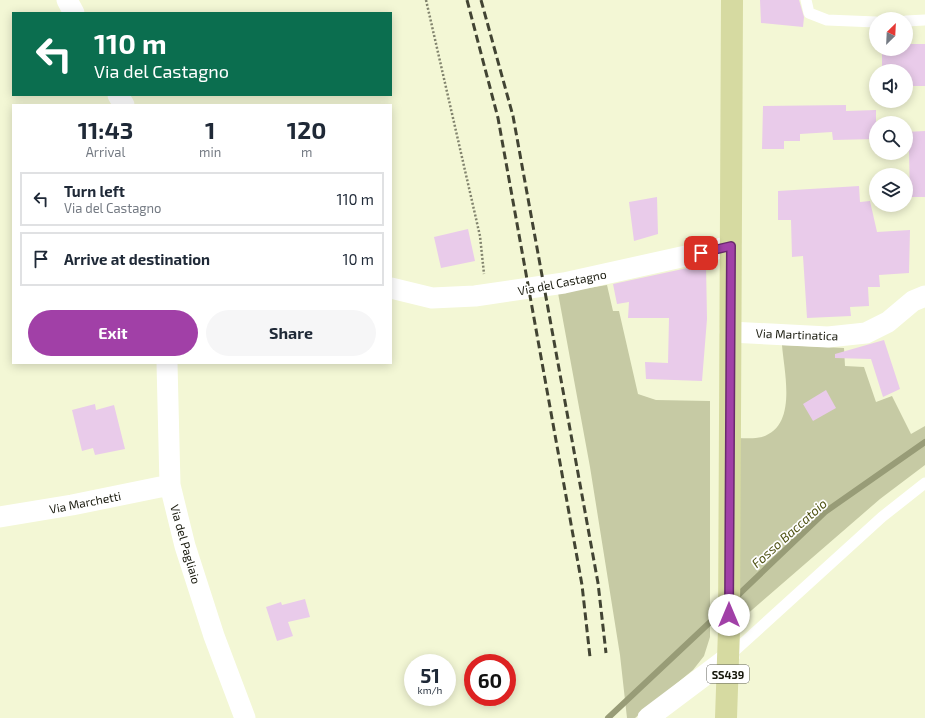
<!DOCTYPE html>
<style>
:root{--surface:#fff;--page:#f6f6f7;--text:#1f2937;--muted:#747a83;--line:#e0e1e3;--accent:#a140a7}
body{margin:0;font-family:"Exo 2",sans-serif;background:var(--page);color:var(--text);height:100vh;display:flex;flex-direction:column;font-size:15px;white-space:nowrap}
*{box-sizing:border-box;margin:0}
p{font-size:13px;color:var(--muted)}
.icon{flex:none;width:22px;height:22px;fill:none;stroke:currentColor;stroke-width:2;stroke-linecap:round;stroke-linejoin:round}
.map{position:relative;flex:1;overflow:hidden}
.details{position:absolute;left:12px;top:104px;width:380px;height:260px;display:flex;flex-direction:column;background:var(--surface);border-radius:0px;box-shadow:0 2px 10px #0003}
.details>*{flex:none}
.guide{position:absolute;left:12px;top:12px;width:380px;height:84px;border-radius:0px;box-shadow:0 2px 10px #0003;background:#0b6e4f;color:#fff;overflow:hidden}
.needle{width:26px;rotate:24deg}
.tools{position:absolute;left:869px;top:12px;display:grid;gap:8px}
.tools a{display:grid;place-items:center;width:44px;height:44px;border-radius:50%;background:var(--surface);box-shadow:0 2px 10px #0003;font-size:20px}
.speed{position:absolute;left:404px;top:654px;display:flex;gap:8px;font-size:20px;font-weight:700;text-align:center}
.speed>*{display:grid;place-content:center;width:52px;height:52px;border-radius:50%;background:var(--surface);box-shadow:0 2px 10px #0003;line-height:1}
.speed small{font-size:10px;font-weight:400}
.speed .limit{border:6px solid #d22;background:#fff;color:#111}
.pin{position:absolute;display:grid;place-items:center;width:34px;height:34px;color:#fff;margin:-17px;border-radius:8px;box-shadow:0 2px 6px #0006}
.me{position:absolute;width:44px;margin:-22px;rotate:0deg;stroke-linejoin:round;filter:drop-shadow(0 0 3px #0008)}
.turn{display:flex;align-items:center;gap:14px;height:84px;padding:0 16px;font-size:18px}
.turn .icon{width:52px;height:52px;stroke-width:2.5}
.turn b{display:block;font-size:28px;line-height:34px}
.eta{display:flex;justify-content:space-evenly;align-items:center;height:68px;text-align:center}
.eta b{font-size:24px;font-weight:700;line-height:28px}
.primary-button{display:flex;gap:8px;margin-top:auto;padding:8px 16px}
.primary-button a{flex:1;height:46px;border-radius:24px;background:var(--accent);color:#fff;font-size:16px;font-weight:700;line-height:46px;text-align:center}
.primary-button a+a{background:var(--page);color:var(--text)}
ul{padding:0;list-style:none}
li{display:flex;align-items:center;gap:12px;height:54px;margin:0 8px 6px;padding:0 8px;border:2px solid var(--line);border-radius:0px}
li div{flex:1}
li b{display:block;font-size:15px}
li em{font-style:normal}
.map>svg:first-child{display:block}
.green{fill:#c6caa4}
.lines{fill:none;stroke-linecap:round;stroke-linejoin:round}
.stream{stroke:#989c77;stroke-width:6}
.building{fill:#e9cbea}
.path{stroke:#82846e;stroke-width:2.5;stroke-dasharray:2 2;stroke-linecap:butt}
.service{stroke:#fff;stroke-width:11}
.minor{stroke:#fff;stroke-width:21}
.primary{stroke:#d6daa1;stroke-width:22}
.rail{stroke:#424433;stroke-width:3;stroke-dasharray:8 4;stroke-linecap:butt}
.route-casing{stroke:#692a6d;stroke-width:10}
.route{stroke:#a140a7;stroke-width:7}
.labels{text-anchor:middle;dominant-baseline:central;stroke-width:3.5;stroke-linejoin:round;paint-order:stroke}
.shield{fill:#fff;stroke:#5d5e56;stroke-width:1}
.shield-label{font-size:11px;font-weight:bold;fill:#18190d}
.street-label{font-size:12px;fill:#18190d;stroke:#fff}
.water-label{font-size:13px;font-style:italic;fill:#515416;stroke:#fff}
</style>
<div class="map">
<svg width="925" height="718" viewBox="0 0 925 718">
<rect width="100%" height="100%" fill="#f3f7d5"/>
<path class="green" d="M607,285L613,311H619L638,394L656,400L710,401V637L704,656L693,670L635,718H627L620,655L590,467L558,293Z
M782,345L844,348L845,366L864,367L876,402L892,396L911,434L925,426V465L880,499L745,616L741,617L738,612L737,438C745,438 754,439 762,437C798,426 784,372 782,345Z"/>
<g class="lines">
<path class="stream" d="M735,598L825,512L925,442
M608,718L723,610"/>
</g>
<path class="building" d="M760,0H799L804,17L803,27L761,23Z
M906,44H925V86H906V71H882V49H907Z
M846,105V111L876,110V139L833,140L832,132L800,134V141H784V149H762L763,106Z
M925,131V197H910L909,151L906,152V132Z
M859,186L860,202L870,201L877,232L910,230L909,273L879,275L880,287H868L869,306L850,307L851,316L807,318L803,256L792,257L791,220H778V191Z
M657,197L658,234L634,241L629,202Z
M468,229L475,261L441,268L434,237Z
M706,264L707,319L702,381L646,379L645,362L668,363L669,318H628L629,302L617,304L613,284Z
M884,340L900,389L883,397L871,359L835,358V354Z
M826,390L836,408L813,421L803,404Z
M95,404L96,410L114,405L125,449L95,455L93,448L82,451L72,410Z
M305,599L310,617L288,622L293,636L277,641L266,607L281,602L282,605Z"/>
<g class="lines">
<path class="path" d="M426,0L480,236L484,274"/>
<path class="service" d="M806,0L809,13L827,20L876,22
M906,21L925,20
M729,656L882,517L925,483"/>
<path class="minor" d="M67,0L74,13
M118,95L124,105
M391,288L432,298L475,296L564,283L731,246
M730,332L828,337L866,333L888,322L913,301L925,296
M167,363L170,485L185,546L214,636L245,718
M0,517L72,505L170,485
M648,718L729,657"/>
<path class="primary" d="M726,718L729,630L732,0"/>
<path class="rail" d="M467,0L498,118L582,585L590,657
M481,0L513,116L598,583L606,653"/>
</g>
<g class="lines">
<defs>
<path id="route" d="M701,253L731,246L729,615"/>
</defs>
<use href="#route" class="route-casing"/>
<use href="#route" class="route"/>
</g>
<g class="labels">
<rect class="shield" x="707" y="665" width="42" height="18" rx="3"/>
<g class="shield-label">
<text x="728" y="674">SS439</text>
</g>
<g class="street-label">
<text transform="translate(562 282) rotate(-11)">Via del Castagno</text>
<text transform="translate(797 334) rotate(2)">Via Martinatica</text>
<text transform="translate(85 502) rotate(-11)">Via Marchetti</text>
<text transform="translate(186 544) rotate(74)">Via del Pagliaio</text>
</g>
<g class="water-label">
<text transform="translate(789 533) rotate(-42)">Fosso Baccatoio</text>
</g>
</g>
</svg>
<div class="tools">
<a><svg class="needle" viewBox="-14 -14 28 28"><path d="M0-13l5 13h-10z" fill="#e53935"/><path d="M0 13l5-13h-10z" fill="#747a83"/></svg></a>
<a><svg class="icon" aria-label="sound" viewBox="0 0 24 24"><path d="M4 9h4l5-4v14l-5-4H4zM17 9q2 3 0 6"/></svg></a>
<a><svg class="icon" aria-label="search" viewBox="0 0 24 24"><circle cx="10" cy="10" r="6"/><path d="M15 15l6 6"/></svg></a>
<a><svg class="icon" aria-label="layers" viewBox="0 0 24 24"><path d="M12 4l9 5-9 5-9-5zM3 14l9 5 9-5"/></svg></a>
</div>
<div class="speed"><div>51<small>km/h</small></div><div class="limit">60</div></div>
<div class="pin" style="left:701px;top:253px;background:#d93025"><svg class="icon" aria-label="arrive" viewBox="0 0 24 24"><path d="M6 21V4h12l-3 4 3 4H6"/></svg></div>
<svg class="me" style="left:729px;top:615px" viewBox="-20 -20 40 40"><circle r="19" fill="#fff"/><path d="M0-13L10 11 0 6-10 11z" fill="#a140a7"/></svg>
<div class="guide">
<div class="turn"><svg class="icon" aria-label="left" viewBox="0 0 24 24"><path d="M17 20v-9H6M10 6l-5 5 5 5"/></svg><div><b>110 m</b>Via del Castagno</div></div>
</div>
<section class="details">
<div class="eta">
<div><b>11:43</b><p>Arrival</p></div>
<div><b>1</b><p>min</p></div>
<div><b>120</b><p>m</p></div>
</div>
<ul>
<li><svg class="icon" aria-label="left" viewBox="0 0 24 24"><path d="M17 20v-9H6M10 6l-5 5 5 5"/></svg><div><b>Turn left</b><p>Via del Castagno</p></div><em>110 m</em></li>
<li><svg class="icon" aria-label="arrive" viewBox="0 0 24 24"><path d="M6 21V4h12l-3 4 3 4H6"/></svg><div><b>Arrive at destination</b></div><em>10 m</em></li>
</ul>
<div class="primary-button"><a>Exit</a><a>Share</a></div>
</section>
</div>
